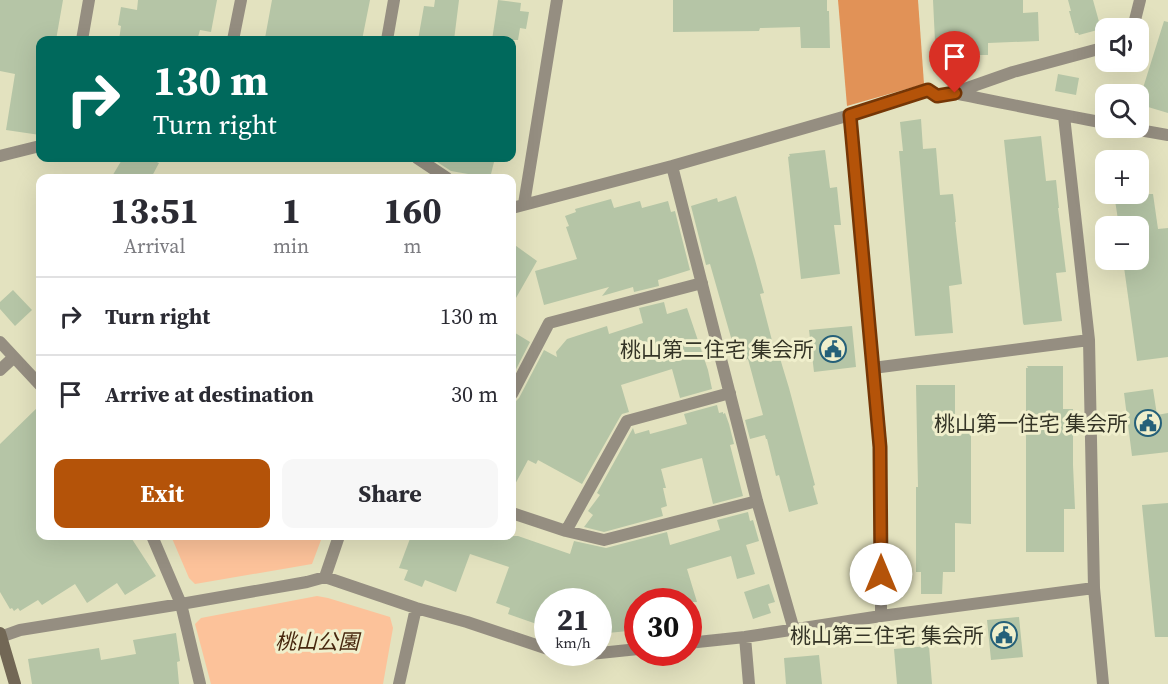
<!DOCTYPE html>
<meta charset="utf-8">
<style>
:root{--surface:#fff;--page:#f7f7f7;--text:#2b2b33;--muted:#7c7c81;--line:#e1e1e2;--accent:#b45309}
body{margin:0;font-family:"Source Serif 4","Noto Sans JP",serif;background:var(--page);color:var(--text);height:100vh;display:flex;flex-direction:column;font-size:22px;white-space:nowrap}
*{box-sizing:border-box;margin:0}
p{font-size:20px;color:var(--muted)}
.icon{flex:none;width:33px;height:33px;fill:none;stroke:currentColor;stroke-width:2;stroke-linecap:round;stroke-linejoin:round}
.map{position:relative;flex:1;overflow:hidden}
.side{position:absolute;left:36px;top:174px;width:480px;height:366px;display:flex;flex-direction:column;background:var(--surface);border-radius:12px;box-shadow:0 6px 24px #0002}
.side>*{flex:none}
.banner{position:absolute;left:36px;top:36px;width:480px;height:126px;border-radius:12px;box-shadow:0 6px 24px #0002;background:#00695c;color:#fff;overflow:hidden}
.buttons{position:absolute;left:1095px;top:18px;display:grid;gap:12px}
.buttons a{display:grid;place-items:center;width:54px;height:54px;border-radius:12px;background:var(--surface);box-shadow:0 6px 24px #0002;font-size:30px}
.speed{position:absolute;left:534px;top:588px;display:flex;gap:12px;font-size:30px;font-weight:700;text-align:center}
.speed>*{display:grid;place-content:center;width:78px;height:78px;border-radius:50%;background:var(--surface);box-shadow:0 6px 24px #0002;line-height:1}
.speed small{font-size:15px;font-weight:400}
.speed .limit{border:9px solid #d22;background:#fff;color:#111}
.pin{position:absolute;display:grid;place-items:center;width:51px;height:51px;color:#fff;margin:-62px -26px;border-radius:50% 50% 50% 0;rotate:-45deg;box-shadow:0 0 6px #0007}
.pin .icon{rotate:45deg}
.me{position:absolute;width:66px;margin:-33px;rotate:0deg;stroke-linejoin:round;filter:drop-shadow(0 0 4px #0008)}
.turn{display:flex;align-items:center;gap:21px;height:126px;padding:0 18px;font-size:27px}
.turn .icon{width:78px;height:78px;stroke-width:2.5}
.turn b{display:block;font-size:42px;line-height:51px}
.eta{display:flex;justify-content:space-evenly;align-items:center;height:102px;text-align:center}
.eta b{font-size:36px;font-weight:700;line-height:42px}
.primary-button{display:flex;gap:12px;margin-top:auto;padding:12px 18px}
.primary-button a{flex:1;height:69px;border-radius:12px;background:var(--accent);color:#fff;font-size:24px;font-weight:700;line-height:69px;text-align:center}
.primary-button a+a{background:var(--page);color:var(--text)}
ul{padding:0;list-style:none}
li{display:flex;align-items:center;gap:18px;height:78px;padding:0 18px;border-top:2px solid var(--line)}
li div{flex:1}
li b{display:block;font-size:22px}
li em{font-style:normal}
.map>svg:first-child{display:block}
.green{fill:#fcc29a}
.forest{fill:#e19257}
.building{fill:#b5c5a6}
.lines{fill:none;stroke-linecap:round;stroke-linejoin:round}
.street{stroke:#958e81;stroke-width:12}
.secondary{stroke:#726755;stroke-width:12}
.route-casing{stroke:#753606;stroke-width:15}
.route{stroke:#b45309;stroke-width:10}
.labels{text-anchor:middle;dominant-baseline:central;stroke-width:6;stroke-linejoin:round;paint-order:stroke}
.poi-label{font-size:21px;fill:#343426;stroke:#f0efcc;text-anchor:end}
.park-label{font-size:21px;font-style:italic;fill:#47270e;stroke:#f0efcc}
</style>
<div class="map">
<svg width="1168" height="684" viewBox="0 0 1168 684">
<rect width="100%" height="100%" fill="#e3e2bf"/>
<path class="green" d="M171,536H311L321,540L312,564L195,584L189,578Z
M317,596L328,598L390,617L393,628L383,684H211L195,624L201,618Z"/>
<path class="forest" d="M838,0H918L924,84L847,106Z"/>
<path class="building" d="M0,0H63L56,40H40V135L6,130L15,74L0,71Z
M138,0H217L211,32L200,30L198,37L193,36V40H119L121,26L118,25L121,7L137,10Z
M272,0H370L362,40H280L265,38Z
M435,0H459L454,40H418L424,6L434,7Z
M498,0L521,3L520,11L529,12L526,29L520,28L518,40H492Z
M673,0H827V11H829L830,48H801L800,27L760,28L759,31L673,32Z
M933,0H1023V13L1038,12L1039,41L988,43V55H954V62H936Z
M1068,0H1093L1101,29L1079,35L1078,33H1075L1069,11H1071Z
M1164,21L1168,22V113L1138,104Z
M1058,74L1079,78L1076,95L1055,91Z
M921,119L923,149L936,148L940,195L953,194L956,222H955L962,284L949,286L953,333L915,336L899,151H903L900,122Z
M1041,136L1046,181L1056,180L1059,208H1058L1066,272L1056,273L1062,321L1024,325L1023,323L1021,303L1004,140Z
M825,150L830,188L837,187L841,225H834L840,274L801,279L788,157L790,156L789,154Z
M123,158H148L159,163L151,178H111Z
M431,158H489V161L494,162L490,178H467L468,174L451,171Z
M1114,194H1153L1158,229L1168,228V357L1137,361L1123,260H1138V226H1119Z
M736,196L755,260L764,293L760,294L776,356L779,355L789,388L815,485L813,486L818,504L789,512L779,475L776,476L767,439H766L765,435L750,439L745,420L763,415L748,359L738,362L710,264L706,265L691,206L717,198L718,202Z
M611,199L614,208L640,201L642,208L668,201L671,212L675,211L690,270L658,280L659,286L634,292L633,287L602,296L609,287L544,305L535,271L577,259L566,227L569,226L565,216L576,212L575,209Z
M512,243L537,261L512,305Z
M13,290L32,310L15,326L0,309V302Z
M664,302L667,314L687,308L708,370L712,389L680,398L672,369L621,385L629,412L622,414L620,417L582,484L538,460L536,464L528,460L512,490V402L516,401L519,398L544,350L557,357L556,352L567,339L607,326L609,334L643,323L639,308Z
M852,326L856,367L814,372L809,330Z
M512,331L530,342L512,377Z
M1027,366H1063V409H1073V465L1075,509H1064V552H1026V368H1028Z
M916,385H955V432L971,433V524L955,523V572H943L942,594H921V572H916V487H918Z
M1153,389L1157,415L1168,413V452L1132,456L1124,393Z
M40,405V536H130L156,576L125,595L117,583L87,603L75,584L42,605L38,600L20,611L18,608L14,611L12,608L10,609L0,592V444Z
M717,405L719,413L723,412V414L725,413L729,424L734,444L730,445L743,496L713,504L702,458L661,469L666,488H663L667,506L661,508L663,516L604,532L584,527L593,515L588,511L600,495L597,493L633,428L635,434L649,430L650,434L687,424L684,414Z
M1168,503V637H1155L1142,505Z
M748,512L750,521L753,520L759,541L746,545L755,574L737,579L731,556L687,569L697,602H638V630L598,634V602H548V628L508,614L510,608L496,603L509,567L470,554L456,592L425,580L422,587L404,580L408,570L399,568L411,536H518L570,554L574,541L606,548L667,532L670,545L720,530L717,520Z
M769,584L775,602L768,604L771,613L753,619L744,592Z
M1019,617L1023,657L991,660L987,620Z
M176,633L180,661L177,662L179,684H32L28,659L99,648L101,660L136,654L133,640Z
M929,646L932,684H897L894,649Z
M819,655L822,684H786L784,658Z"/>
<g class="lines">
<path class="street" d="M1128,28L1134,24L1140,0
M82,40L89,0
M233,40L241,0
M387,40L394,0
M956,92L1013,72L1106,47
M850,115L881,447V616
M1064,116L1089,340L1094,588L1103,684
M1128,128L1168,135
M0,156L40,146
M417,158L447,178
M672,166L757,501L794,630
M524,204L557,0
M512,208L672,166L850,115L928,90C943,99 944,91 959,94C1008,104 1056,114 1106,123
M0,342L40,385
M873,368L1089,340
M0,370L14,357
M512,394L549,323L702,283
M512,513L566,531L604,540L757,501
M566,531L627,421L730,393
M152,536L181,604L200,684
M325,577L339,536
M0,637L20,630L181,604L307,582L325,577L416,608L467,622L548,649
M745,637L749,684
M688,643L745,637L881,616L1094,588
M558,652L571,656L638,649
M399,684L416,608"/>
<path class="secondary" d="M0,633L15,684"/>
</g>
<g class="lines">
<defs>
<path id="route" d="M881,574L880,447L850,115L928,90L937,96L955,93"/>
</defs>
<use href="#route" class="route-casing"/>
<use href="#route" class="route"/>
</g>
<defs>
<symbol id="civic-ring" viewBox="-11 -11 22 22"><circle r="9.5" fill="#f0efcc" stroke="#256079" stroke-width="1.5"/><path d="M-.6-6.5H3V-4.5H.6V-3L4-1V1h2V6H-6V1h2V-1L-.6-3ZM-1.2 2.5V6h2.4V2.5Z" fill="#256079"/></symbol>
</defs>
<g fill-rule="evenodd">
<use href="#civic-ring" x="818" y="334" width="30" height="30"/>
<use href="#civic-ring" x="1133" y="408" width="30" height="30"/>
<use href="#civic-ring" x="989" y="620" width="30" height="30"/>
</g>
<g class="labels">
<g class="poi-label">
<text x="814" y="349">桃山第二住宅 集会所</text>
<text x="1128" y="423">桃山第一住宅 集会所</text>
<text x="984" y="635">桃山第三住宅 集会所</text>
</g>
<g class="park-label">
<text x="317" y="641">桃山公園</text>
</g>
</g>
</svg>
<div class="buttons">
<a><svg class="icon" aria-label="sound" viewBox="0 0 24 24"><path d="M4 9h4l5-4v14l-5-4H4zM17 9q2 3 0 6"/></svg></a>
<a><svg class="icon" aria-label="search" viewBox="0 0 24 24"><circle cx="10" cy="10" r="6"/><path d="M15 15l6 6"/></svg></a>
<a>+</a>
<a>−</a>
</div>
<div class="speed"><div>21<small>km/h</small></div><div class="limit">30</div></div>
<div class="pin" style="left:955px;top:93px;background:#d93025"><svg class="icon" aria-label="arrive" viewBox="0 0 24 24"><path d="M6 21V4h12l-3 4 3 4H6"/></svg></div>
<svg class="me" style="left:881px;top:574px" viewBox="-20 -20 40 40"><circle r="19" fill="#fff"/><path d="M0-13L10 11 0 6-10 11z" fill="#b45309"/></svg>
<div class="banner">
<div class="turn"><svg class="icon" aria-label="right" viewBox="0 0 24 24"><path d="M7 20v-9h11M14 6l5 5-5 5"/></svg><div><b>130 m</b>Turn right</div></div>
</div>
<section class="side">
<div class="eta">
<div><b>13:51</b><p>Arrival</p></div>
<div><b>1</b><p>min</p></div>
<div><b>160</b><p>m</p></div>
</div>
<ul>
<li><svg class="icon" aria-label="right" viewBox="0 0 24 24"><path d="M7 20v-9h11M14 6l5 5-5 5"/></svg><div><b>Turn right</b></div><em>130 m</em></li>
<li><svg class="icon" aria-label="arrive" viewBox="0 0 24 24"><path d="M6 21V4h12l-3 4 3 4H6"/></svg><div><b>Arrive at destination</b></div><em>30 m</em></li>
</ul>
<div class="primary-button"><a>Exit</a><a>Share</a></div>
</section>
</div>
